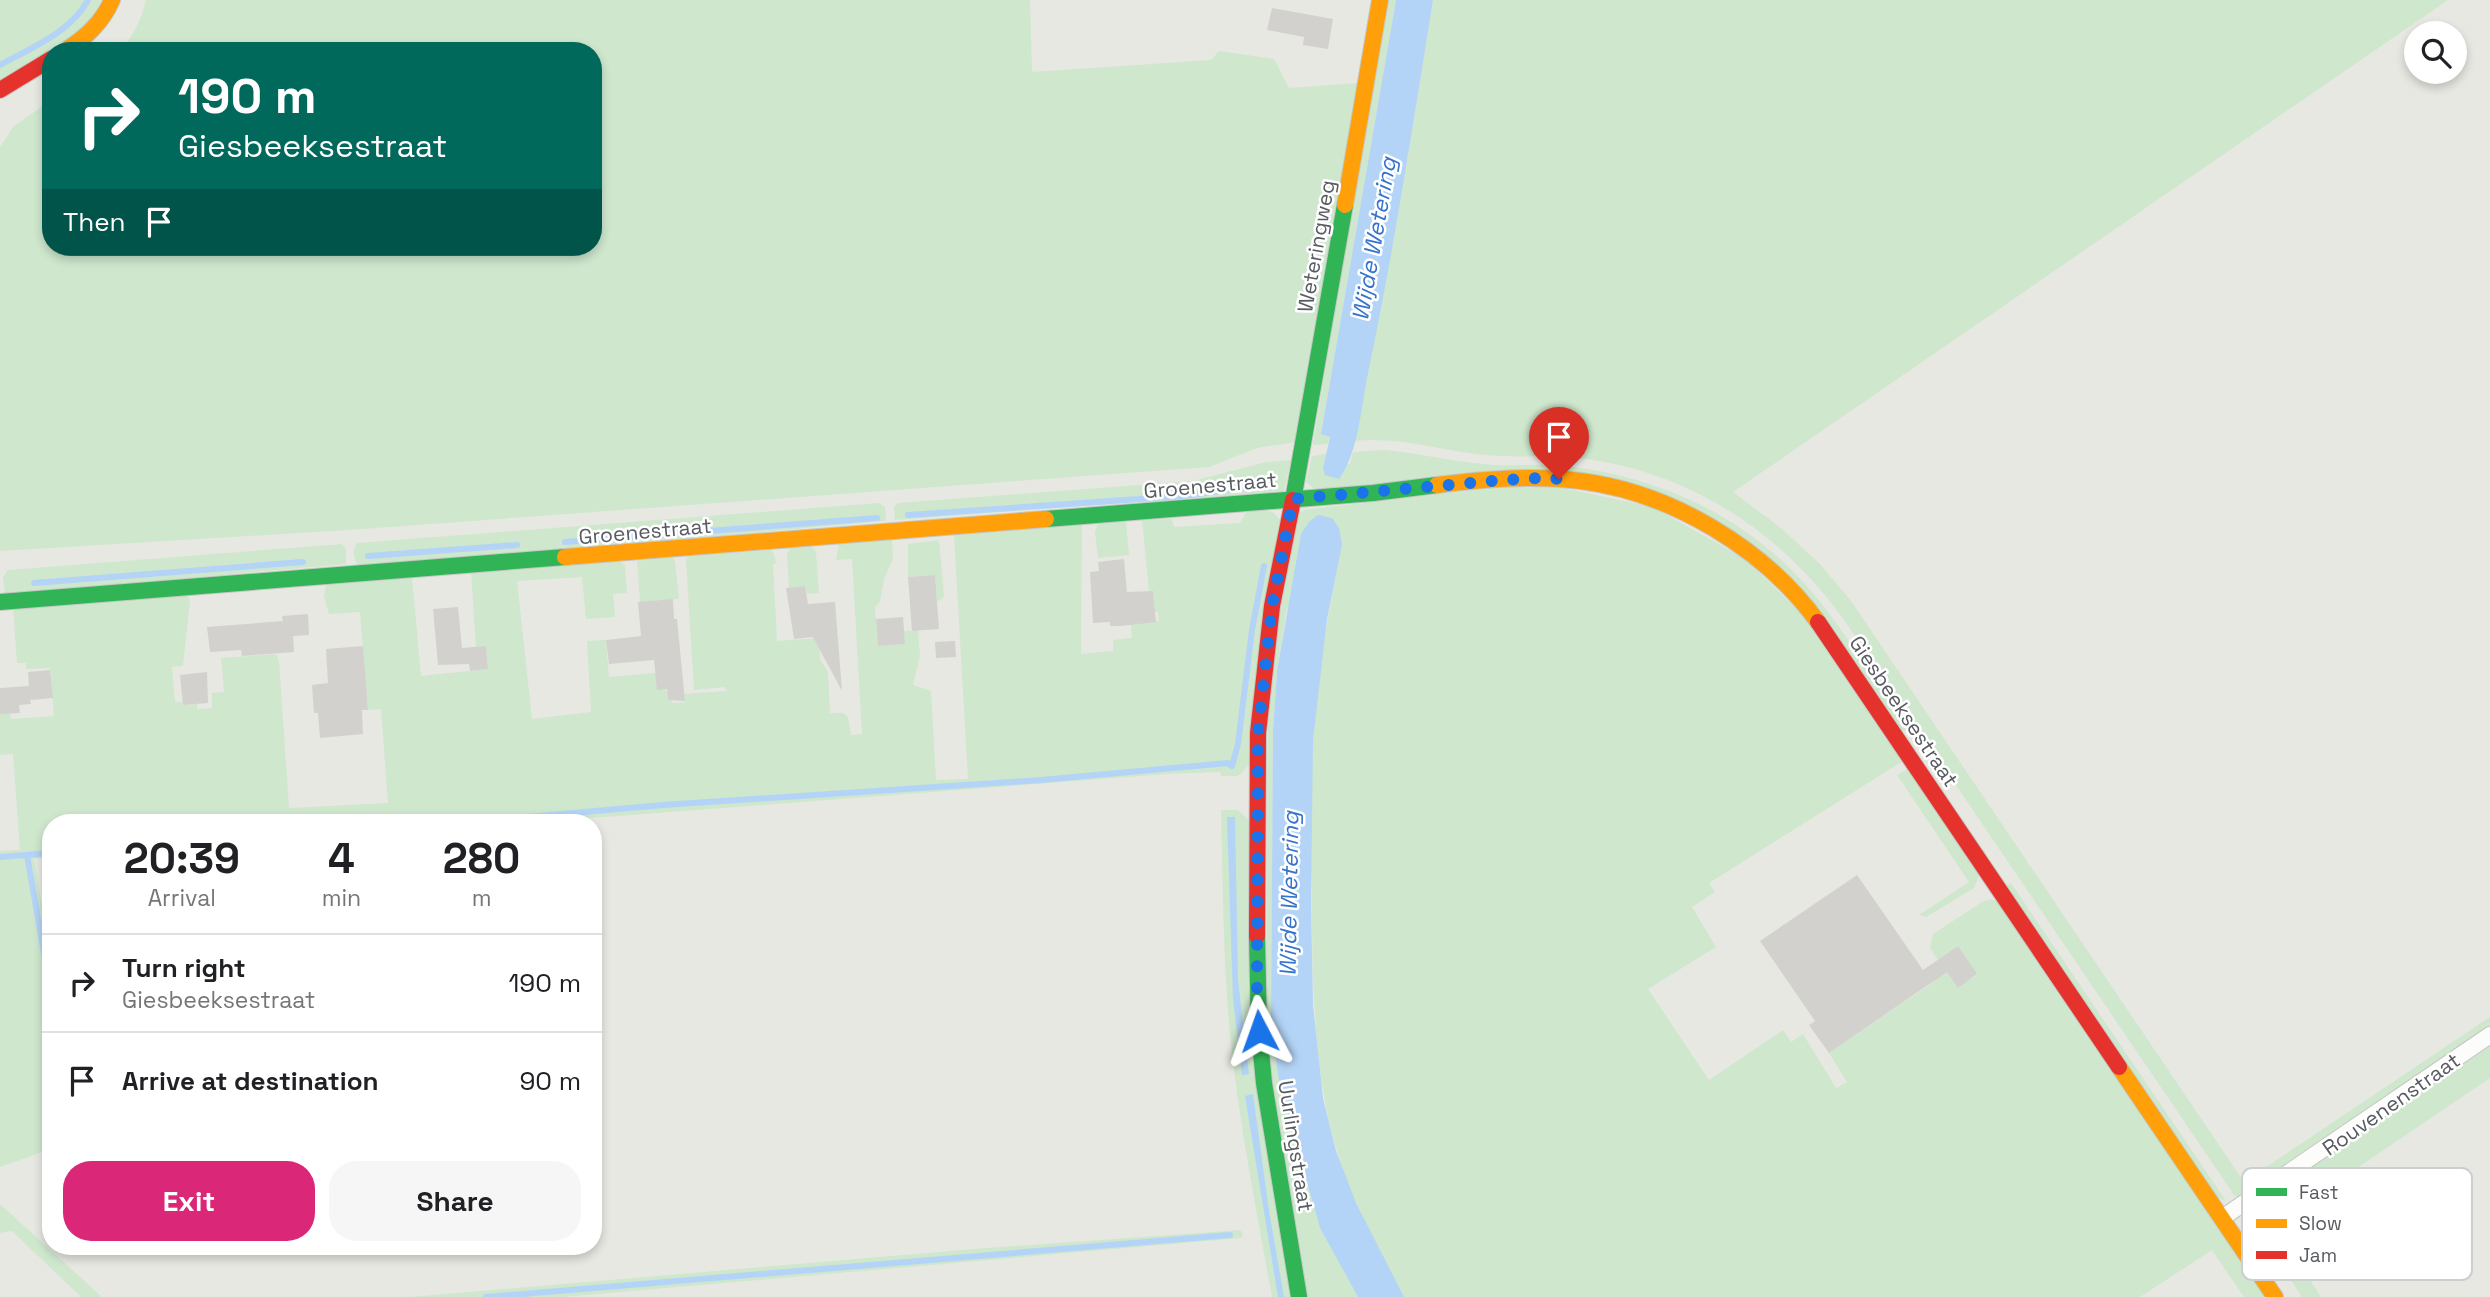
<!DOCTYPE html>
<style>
:root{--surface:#fff;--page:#f6f6f6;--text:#202124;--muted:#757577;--line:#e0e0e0;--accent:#db2777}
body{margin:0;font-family:"Space Grotesk",sans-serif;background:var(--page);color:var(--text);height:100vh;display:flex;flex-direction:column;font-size:26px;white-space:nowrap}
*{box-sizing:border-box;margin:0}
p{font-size:23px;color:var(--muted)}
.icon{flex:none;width:38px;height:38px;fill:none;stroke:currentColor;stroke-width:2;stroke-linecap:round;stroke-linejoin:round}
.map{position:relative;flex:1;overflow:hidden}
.side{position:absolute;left:42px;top:814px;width:560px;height:441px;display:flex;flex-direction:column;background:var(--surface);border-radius:28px;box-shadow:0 4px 10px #0003}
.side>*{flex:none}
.top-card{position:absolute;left:42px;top:42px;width:560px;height:214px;border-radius:28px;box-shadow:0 4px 10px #0003;background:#00695c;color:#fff;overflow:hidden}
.tools{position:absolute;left:2404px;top:21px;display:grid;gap:14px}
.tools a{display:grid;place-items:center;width:63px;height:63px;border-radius:50%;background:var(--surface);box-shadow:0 4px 10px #0003;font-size:35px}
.pin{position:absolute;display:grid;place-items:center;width:60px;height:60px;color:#fff;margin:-72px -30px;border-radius:50% 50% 50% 0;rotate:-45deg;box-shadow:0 0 7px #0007}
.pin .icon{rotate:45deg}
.me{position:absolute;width:77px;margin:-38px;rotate:356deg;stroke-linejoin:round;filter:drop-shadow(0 0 5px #0008)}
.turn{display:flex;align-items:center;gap:24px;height:147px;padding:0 21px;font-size:32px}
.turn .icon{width:91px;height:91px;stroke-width:2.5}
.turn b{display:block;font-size:49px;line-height:60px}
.then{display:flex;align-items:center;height:66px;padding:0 21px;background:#0003;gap:14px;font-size:26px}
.eta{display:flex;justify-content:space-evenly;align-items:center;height:119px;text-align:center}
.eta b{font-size:42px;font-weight:700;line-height:49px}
.primary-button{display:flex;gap:14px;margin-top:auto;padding:14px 21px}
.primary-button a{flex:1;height:80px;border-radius:28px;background:var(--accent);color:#fff;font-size:28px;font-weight:700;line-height:80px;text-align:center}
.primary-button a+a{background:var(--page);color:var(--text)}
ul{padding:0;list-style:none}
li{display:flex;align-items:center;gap:21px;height:98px;padding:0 21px;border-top:2px solid var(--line)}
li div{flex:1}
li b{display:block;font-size:26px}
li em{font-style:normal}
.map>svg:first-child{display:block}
.green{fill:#cee7cd}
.water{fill:#b3d4f6}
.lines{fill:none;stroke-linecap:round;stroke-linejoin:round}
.stream{stroke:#b3d4f6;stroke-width:6}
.building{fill:#d2d1cd}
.street-casing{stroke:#c5c6c4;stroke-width:18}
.fast-casing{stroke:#c5c7c5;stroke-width:18}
.slow-casing{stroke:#c5c7c5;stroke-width:18}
.jam-casing{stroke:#c5c7c5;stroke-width:18}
.street{stroke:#fcfcfb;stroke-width:16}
.fast{stroke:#30b455;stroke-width:16}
.slow{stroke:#ff9f0a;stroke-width:16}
.jam{stroke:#e5322d;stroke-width:16}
.route{stroke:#1a73e8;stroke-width:12;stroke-dasharray:0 21.6}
.labels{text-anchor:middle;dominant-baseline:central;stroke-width:5;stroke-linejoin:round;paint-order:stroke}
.street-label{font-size:21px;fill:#585b61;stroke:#fff}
.water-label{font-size:23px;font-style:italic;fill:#3674cb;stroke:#fff}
.key{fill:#fff;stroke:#cdced0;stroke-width:2}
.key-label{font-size:19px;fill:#585b61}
</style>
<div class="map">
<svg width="2490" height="1297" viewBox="0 0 2490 1297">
<rect width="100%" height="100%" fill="#e8e8e2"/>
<path class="green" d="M0,0H101C85,40 35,59 0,80Z
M146,0H1030L1032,72L1211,60L1219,51L1274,59L1289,88L1358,83L1296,442L1257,448L1209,467L348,530L0,551V147L13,127L51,100V247H593V51H120C134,35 141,20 146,0Z
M1386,0H1396L1321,433L1330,436L1328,444L1315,445H1313Z
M1433,0H2448L1733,492L1781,528L1820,564L1851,601L2244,1182L2490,1017V1028L2239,1199L2234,1195L1844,620C1779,529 1684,468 1570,457C1542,455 1514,458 1486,455C1442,451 1398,436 1354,441L1404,181Z
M1384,450C1417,453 1450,461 1484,464C1510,467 1537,463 1563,466C1656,475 1743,515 1806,585C1844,628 1874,681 1906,729L1902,732L1817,608L1648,489H1315L1306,482L1312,456L1326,454L1323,468L1350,464L1353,452Z
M1291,460L1284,491L895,520L894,507L898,503L1193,481L1266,462Z
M1558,487L1653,507L1745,559L1804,616L1903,761L1709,883L1715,892L1692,907L1716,947L1648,989L1709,1080L1783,1030L1791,1042L1803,1034L1836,1088L1847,1082L1829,1053L1931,984L1944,968L1958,987L1977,975L1958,946L1938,960L1930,948L1933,934L1982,902L1990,899L1999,902L2265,1297H2244L2212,1250L2140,1297H1404C1378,1249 1350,1201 1336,1148C1315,1075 1313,999 1312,923C1311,862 1309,799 1313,738C1317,673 1329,609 1342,545L1287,609L1277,671L1273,732L1271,1018L1278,1075L1320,1228L1358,1297H1303L1266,1044L1268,679L1298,514L1304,510L1473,490Z
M879,503L885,507L886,521L360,567C353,560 352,551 357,543Z
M1265,510L1274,513L1280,520L1251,763L1238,776H1221L1220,772L1167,774L539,822H51V857L34,859L51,958V1149L0,1167V851L20,850L13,754L0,755V714L10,713L11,719L54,716L50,668L26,669V663H17L13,609L186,595L190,600L183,666L172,667L175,702H182L183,705L197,704V709L212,708V693L224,692L221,658L276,654L279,661L289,808L388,803L381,709L368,710L360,612L329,614L324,596L326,585L412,578L421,676L488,669L486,646L476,647L471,572L620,561L625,566L627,593L613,594L615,617L586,619L582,577L517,581L532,719L591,712L587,641L606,640L609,677L655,673L673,703L685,702L684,694L726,691L725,687L694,690L686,560L688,556L772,550L777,563L773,564L777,641L820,638V659L828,672L830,713H843L848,717L851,735L862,734L852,559L836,560L839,544L892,540L893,559L884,579L880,602L875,607L878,646L905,644L904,631L918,630L920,656L913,685L931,691L936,780L968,779L954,535L1082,525L1081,654L1113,651V640L1132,638L1131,624L1159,621L1158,612H1155L1153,591H1149L1142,520L1172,519L1174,527L1240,523L1247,511Z
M1126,522L1129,555L1098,558L1095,532L1098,523Z
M939,540L944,597L941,600L937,601L935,575L908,577V544Z
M342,544L346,549V564L5,594L3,577L8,570Z
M812,547L816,552L819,593L807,594L805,586L789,588L787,555L790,548Z
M672,557L675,561L679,599L640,602L637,561Z
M1909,768L1980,874L1974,888L1926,917L1919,915L1969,882L1897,775Z
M1221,810H1238L1251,822L1293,1297H1272C1257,1213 1240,1129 1231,1044C1223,967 1223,888 1221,810Z
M2011,883L2226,1201L2217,1197L2006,886Z
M2490,1041V1078L2279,1221L2277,1229L2321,1297H2302L2249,1217L2250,1209Z
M0,1204L102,1297H81L12,1231L0,1233Z
M1240,1230L1243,1234L1241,1238L563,1297H410L974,1249Z"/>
<path class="water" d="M1396,0H1433C1413,125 1394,249 1368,373C1361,406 1359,452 1339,479L1325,475L1323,468L1330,437L1321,434Z
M1318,515L1332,518L1339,528L1342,545L1327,619L1313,740L1311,900L1313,1005L1323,1098L1336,1151L1356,1203L1404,1297H1358L1320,1228L1285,1104L1278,1075L1271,1018L1273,732L1277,671L1301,534L1309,522Z
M1227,817H1235L1238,981L1249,1074L1242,1075L1233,999Z
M1253,1094L1269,1211L1284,1297H1278L1245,1096Z"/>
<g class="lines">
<path class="stream" d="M0,65C31,48 70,33 88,0
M908,515L1184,496L1263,485
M565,542L877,518
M368,556L517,545
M34,583L303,562
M472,822L663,805L1041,780L1228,763L1232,766L1238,744L1252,630L1264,566
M27,855L51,994
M0,857L51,853
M486,1297L1230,1235"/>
</g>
<path class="building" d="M1272,8L1333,19L1328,49L1303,45L1304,37L1267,30Z
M1124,559L1127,592L1153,591L1156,622L1121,626H1110V622L1093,623L1090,572L1099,571L1098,562Z
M935,575L939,629L912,631L908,577Z
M805,586L808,604L835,602L842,691L813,637L794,639L786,588Z
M673,599L674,619H677L685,701L668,700L667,689L657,690L654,660L609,664L606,640L641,636L638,602Z
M458,607L462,648L486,646L488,669L470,671L469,664L438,665L433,609Z
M308,614L309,635L293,636L294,652L242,656L241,650L210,652L207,627L283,621L282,616Z
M903,617L905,644L878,646L876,619Z
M955,641L956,657L936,658L935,642Z
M363,646L368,710H362L363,734L320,738L318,713H314L312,685L328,683L326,649Z
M50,670L53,698L30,700L31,704L19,705L20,713L0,714V688L29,686L28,672Z
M207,672L208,703L183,705L180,675Z
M1857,875L1923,970L1958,946L1977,974L1958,988L1947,972L1829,1053L1809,1025L1815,1021L1760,941Z"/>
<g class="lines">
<defs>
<path id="street" d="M2222,1218L2490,1035"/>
<path id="fast" d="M1293,500L1345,205
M1046,519L1373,493L1437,485
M0,602L565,557
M1257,936L1259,1031L1264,1083L1299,1297"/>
<path id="slow" d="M65,51C86,37 102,23 112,0
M1345,205L1380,0
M1437,485C1485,479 1533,475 1581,481C1672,493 1764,548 1818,622
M565,557L1046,519
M2119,1067L2275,1297"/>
<path id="jam" d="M0,90L51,59
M1818,622L2119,1067
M1257,936L1258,733L1272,606L1293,500"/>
</defs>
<use href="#street" class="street-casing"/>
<use href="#fast" class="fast-casing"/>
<use href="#slow" class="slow-casing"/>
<use href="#jam" class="jam-casing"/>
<use href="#street" class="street"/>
<use href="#fast" class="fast"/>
<use href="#slow" class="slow"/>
<use href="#jam" class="jam"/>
</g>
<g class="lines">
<path class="route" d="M1259,1031L1257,987L1258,733L1272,606L1293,499L1503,480L1542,478L1559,479"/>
</g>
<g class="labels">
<g class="street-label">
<text transform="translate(1316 246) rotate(-80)">Weteringweg</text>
<text transform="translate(1210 485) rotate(-5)">Groenestraat</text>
<text transform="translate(645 531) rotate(-5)">Groenestraat</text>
<text transform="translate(1904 711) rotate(56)">Giesbeeksestraat</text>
<text transform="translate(2391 1104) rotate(-35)">Rouvenenstraat</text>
<text transform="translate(1296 1146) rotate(81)">Uurlingstraat</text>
</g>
<g class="water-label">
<text transform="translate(1374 239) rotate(-80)">Wijde Wetering</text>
<text transform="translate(1289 894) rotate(-89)">Wijde Wetering</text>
</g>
</g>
<rect x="2242" y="1168" width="230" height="112" rx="10" class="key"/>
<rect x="2256" y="1188" width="31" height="8" fill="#30b455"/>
<rect x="2256" y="1219" width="31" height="9" fill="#ff9f0a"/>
<rect x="2256" y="1251" width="31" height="8" fill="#e5322d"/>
<g class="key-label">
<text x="2299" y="1199">Fast</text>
<text x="2299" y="1230">Slow</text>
<text x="2299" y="1262">Jam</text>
</g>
</svg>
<div class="tools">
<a><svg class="icon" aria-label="search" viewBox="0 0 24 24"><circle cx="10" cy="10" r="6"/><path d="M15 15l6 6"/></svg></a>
</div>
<div class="pin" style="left:1559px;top:479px;background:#d93025"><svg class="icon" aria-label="arrive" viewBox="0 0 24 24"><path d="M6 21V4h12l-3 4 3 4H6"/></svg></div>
<svg class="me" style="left:1259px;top:1031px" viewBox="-20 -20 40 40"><path d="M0-17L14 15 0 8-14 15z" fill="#1a73e8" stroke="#fff" stroke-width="4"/></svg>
<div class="top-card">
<div class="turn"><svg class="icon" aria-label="right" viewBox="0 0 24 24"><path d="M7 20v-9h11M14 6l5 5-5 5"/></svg><div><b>190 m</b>Giesbeeksestraat</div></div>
<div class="then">Then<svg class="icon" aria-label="arrive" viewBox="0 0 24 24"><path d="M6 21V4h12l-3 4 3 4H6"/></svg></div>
</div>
<section class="side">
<div class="eta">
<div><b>20:39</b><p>Arrival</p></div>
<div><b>4</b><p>min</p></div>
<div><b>280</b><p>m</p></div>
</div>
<ul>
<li><svg class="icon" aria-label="right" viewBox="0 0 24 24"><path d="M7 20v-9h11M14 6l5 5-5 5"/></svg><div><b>Turn right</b><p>Giesbeeksestraat</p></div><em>190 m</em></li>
<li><svg class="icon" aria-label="arrive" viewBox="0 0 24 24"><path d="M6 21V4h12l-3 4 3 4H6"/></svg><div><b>Arrive at destination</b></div><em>90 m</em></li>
</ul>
<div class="primary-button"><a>Exit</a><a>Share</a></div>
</section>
</div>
